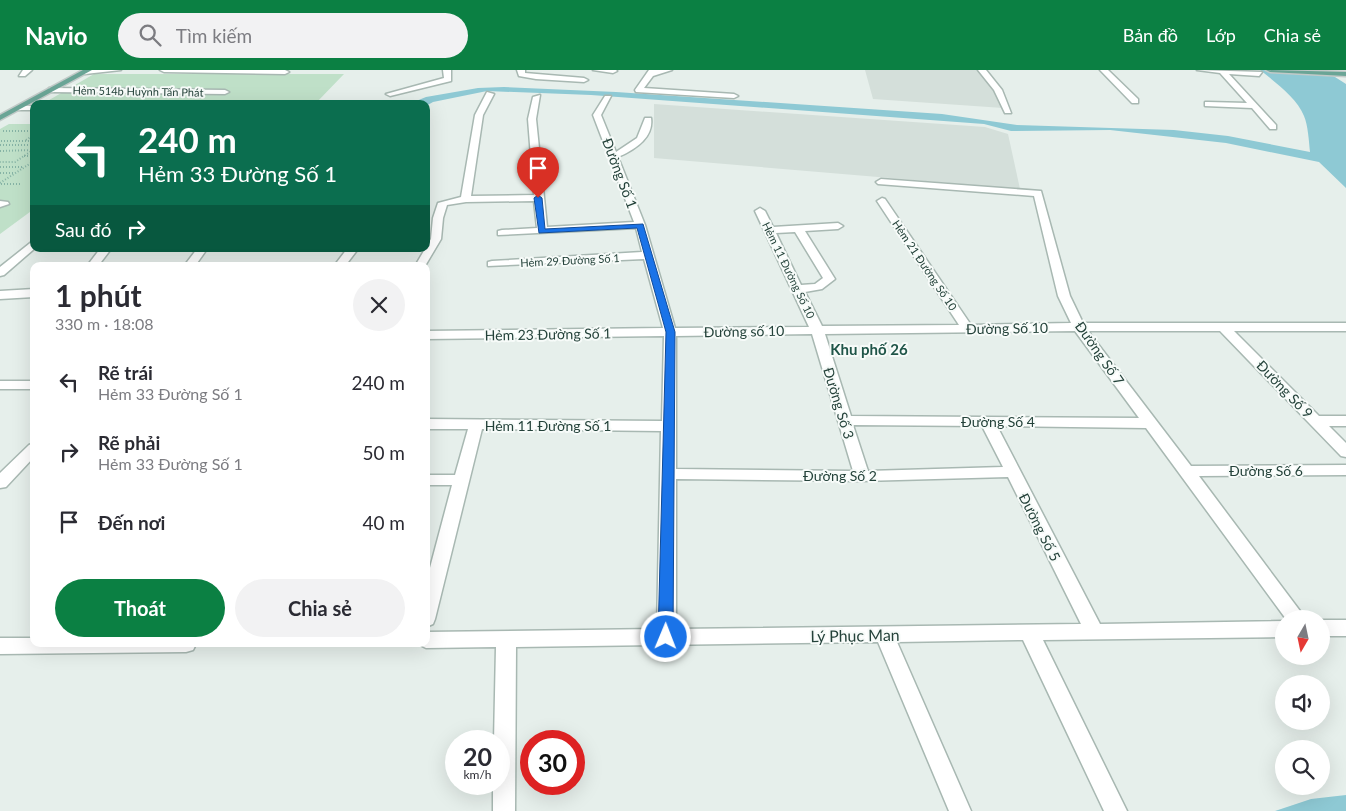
<!DOCTYPE html>
<html lang="vi">
<meta charset="utf-8">
<style>
:root{--surface:#fff;--page:#f2f2f3;--text:#2b2b33;--muted:#7c7c81;--accent:#0b8043}
body{margin:0;font-family:Lato,sans-serif;background:var(--page);color:var(--text);height:100vh;display:flex;flex-direction:column;font-size:19px;white-space:nowrap}
*{box-sizing:border-box;margin:0}
p{font-size:16px;color:var(--muted)}
.icon{flex:none;width:28px;height:28px;fill:none;stroke:currentColor;stroke-width:2;stroke-linecap:round;stroke-linejoin:round}
.map{position:relative;flex:1;overflow:hidden}
.details{position:absolute;left:30px;top:192px;width:400px;height:385px;display:flex;flex-direction:column;background:var(--surface);border-radius:10px;box-shadow:0 5px 20px #0002}
.details>*{flex:none}
.guide{position:absolute;left:30px;top:30px;width:400px;height:152px;border-radius:10px;box-shadow:0 5px 20px #0002;background:#0b6e4f;color:#fff;overflow:hidden}
.needle{width:32px;rotate:189deg}
.tools{position:absolute;left:1275px;top:540px;display:grid;gap:10px}
.tools a{display:grid;place-items:center;width:55px;height:55px;border-radius:50%;background:var(--surface);box-shadow:0 5px 20px #0002;font-size:25px}
.speed{position:absolute;left:445px;top:660px;display:flex;gap:10px;font-size:25px;font-weight:700;text-align:center}
.speed>*{display:grid;place-content:center;width:65px;height:65px;border-radius:50%;background:var(--surface);box-shadow:0 5px 20px #0002;line-height:1}
.speed small{font-size:12px;font-weight:400}
.speed .limit{border:8px solid #d22;background:#fff;color:#111}
.pin{position:absolute;display:grid;place-items:center;width:42px;height:42px;color:#fff;margin:-51px -21px;border-radius:50% 50% 50% 0;rotate:-45deg;box-shadow:0 0 5px #0007}
.pin .icon{rotate:45deg}
.me{position:absolute;width:55px;margin:-28px;rotate:1deg;stroke-linejoin:round;filter:drop-shadow(0 0 4px #0008)}
.turn{display:flex;align-items:center;gap:18px;height:105px;padding:0 25px;font-size:22px}
.turn .icon{width:65px;height:65px;stroke-width:2.5}
.turn b{display:block;font-size:35px;line-height:42px}
.then{display:flex;align-items:center;height:48px;padding:0 25px;background:#0003;gap:10px;font-size:19px}
.round{display:grid;place-items:center;flex:none;width:52px;height:52px;border-radius:26px;background:var(--page)}
.head{display:flex;align-items:center;justify-content:space-between;height:85px;padding:0 25px}
h1{font-size:30px;font-weight:700;line-height:38px}
.primary-button{display:flex;gap:10px;margin-top:auto;padding:10px 25px}
.primary-button a{flex:1;height:58px;border-radius:30px;background:var(--accent);color:#fff;font-size:20px;font-weight:700;line-height:58px;text-align:center}
.primary-button a+a{background:var(--page);color:var(--text)}
ul{padding:0;list-style:none}
li{display:flex;align-items:center;gap:15px;height:70px;padding:0 25px}
li div{flex:1}
li b{display:block;font-size:19px}
li em{font-style:normal}
header{display:flex;align-items:center;gap:30px;box-sizing:border-box;height:70px;padding:0 25px;background:var(--accent);color:#fff}
header strong{font-size:24px}
nav{display:flex;gap:28px;margin-inline-start:auto;font-size:18px}
.search{width:350px;height:45px;background:var(--page);display:flex;align-items:center;gap:12px;box-sizing:border-box;padding:0 18px;border-radius:28px;color:var(--muted);font-size:19px}
.map>svg:first-child{display:block}
.built{fill:#d4dfda}
.green{fill:#bfe0c8}
.water{fill:#8ec9d4}
.lines{fill:none;stroke-linecap:round;stroke-linejoin:round}
.minor-casing{stroke:#a8b8b2;stroke-width:3}
.major-casing{stroke:#c2cac8;stroke-width:3}
.path{stroke:#86b3a5;stroke-width:2;stroke-dasharray:1 2;stroke-linecap:butt}
.minor{fill:#fff;fill-rule:evenodd}
.major{fill:#6aa596;fill-rule:evenodd}
.route{fill:#1a73e8;stroke:#114b97}
.labels{text-anchor:middle;dominant-baseline:central;stroke-width:4;stroke-linejoin:round;paint-order:stroke}
.far-street-label{font-size:11px;fill:#24423a;stroke:#f7fbf9}
.street-label{font-size:14px;fill:#24423a;stroke:#f7fbf9}
.neighbourhood-label{font-size:15px;font-weight:bold;fill:#1f5548;stroke:#f7fbf9}
.near-street-label{font-size:16px;fill:#24423a;stroke:#f7fbf9}
</style>
<header>
<strong>Navio</strong>
<div class="search"><svg class="icon" aria-label="search" viewBox="0 0 24 24"><circle cx="10" cy="10" r="6"/><path d="M15 15l6 6"/></svg>Tìm kiếm</div>
<nav><a>Bản đồ</a><a>Lớp</a><a>Chia sẻ</a></nav>
</header>
<div class="map">
<svg width="1346" height="741" viewBox="0 0 1346 741">
<rect width="100%" height="100%" fill="#e6efeb"/>
<path class="built" d="M865,0H982L998,20L1003,38L873,29Z
M654,34L985,57L1008,64L1020,119L654,88Z"/>
<path class="green" d="M94,4H344L316,33H44Z
M9,54H34V139L0,164V59Z"/>
<path class="water" d="M1260,0H1324L1346,14V118L1319,92L1226,73L1110,60L1011,61L984,54L591,25L487,21L433,32L426,36V34H409L426,27L478,18L504,17L616,22L942,44L1017,55L1174,60L1228,66L1310,82C1309,72 1308,55 1304,46C1297,28 1275,12 1260,0Z
M1346,725V741H1275L1311,729Z"/>
<g class="lines">
<defs>
<path id="minor" d="M23,0H32L25,6H19Z
M85,0H121L85,4L81,2Z
M160,0H285L289,2L285,4L164,2Z
M443,0H451V11L390,26L386,24L444,8Z
M517,0H525V3L584,8L588,10L584,12L536,9L519,6Z
M593,0H616L617,1L613,3Z
M649,0H672L653,6L644,18L734,24L738,26L734,28L636,22L635,20Z
M978,0H986L1002,20L1011,43H1005L994,20Z
M1100,0H1108L1138,29V33H1132Z
M1197,0L1262,2L1259,6L1229,4L1276,55V59H1270L1252,38L1205,36V32H1208L1247,33L1220,3Z
M52,18L225,20L229,22L225,24L49,22V18Z
M487,22L494,24L483,45L471,126L534,125L528,49L533,27L540,25L536,49L547,157L634,152L593,45L605,26H611L601,45L616,82L637,68L645,48H651C654,68 634,80 618,87L645,155L675,258L809,257L755,141L760,138L765,141L773,157L838,153L843,156L838,159L805,161L835,209L822,219L805,222L822,256L959,255L877,131L882,128L885,129L971,255L1071,253L1058,226L1034,126L878,114L876,112L881,109L1041,121L1070,226L1083,253H1346V261H1234L1319,346H1346V356H1329L1346,373V387L1341,386L1220,261H1088L1191,396L1346,395V405L1199,406L1306,549H1286L1146,358L997,356L1100,554L1284,551V567L1043,570L1127,741H1104L1023,570L897,572L971,741H949L878,572L516,577L515,741H493V714H499V671H494L496,577L426,578L418,574H426V562L657,559L661,361L482,359L435,549L433,554L426,557V513L452,415H426V405H455L468,359H426V349L662,351L664,266L426,269V261L663,258L644,189L488,196V192L492,191L642,182L636,158L498,165V161L502,160L537,158L534,131L466,132L447,135L443,148L441,169L425,196H415L431,169L433,148L438,133L461,127L475,45ZM795,162L823,208L815,214L801,215L776,163ZM1075,261L1139,348L851,346L825,264ZM812,264L853,401L676,399V266ZM853,355L982,356L1003,397L868,401ZM1008,407L1081,554L676,559V409L862,411Z
M19,36H34V40H16L15,38Z
M0,131L8,132L9,134L0,137Z
M34,170V179L4,205L0,206V197Z
M100,179H111L98,196H87Z
M197,179H207L195,196H184Z
M347,179H358L345,196H334Z
M34,219V227L0,229V221Z
M0,311H34V319H0Z
M34,373V387L6,417L0,418V403L29,375Z
M1321,550H1346V566H1321Z
M0,568H34V574H196L193,580L186,582L0,584Z"/>
<path id="major" d="M83,0H92L0,50V45Z
M1266,0L1346,2V6L1270,2Z"/>
</defs>
<use href="#minor" class="minor-casing"/>
<use href="#major" class="major-casing"/>
<path class="path" d="M3,61H34
M26,70L34,65
M1,71H34
M0,75H34
M0,81L33,80L15,92H0
M24,86H34
M0,97H24
M0,103H15
M0,113L34,91
M1,114H21"/>
<use href="#minor" class="minor"/>
<use href="#major" class="major"/>
</g>
<path class="route" d="M538,125L542,128L545,159L643,154L675,262L673,567L671,572L666,573L661,572L658,567L666,262L637,158L539,163L534,128Z"/>
<g class="labels">
<g class="far-street-label">
<text transform="translate(138 21) rotate(1)">Hẻm 514b Huỳnh Tấn Phát</text>
<text transform="translate(570 190) rotate(-3)">Hẻm 29 Đường Số 1</text>
<text transform="translate(925 195) rotate(56)">Hẻm 21 Đường Số 10</text>
<text transform="translate(789 200) rotate(64)">Hẻm 11 Đường Số 10</text>
</g>
<g class="street-label">
<text transform="translate(620 103) rotate(69)">Đường Số 1</text>
<text transform="translate(1007 258) rotate(-1)">Đường Số 10</text>
<text transform="translate(744 261) rotate(-1)">Đường số 10</text>
<text transform="translate(548 264) rotate(-1)">Hẻm 23 Đường Số 1</text>
<text transform="translate(1100 283) rotate(55)">Đường Số 7</text>
<text transform="translate(1285 319) rotate(46)">Đường Số 9</text>
<text transform="translate(839 333) rotate(73)">Đường Số 3</text>
<text x="998" y="351">Đường Số 4</text>
<text x="548" y="355">Hẻm 11 Đường Số 1</text>
<text x="1266" y="400">Đường Số 6</text>
<text x="840" y="405">Đường Số 2</text>
<text transform="translate(1040 457) rotate(63)">Đường Số 5</text>
</g>
<g class="neighbourhood-label">
<text x="869" y="279">Khu phố 26</text>
</g>
<g class="near-street-label">
<text transform="translate(855 565) rotate(-1)">Lý Phục Man</text>
</g>
</g>
</svg>
<div class="tools">
<a><svg class="needle" viewBox="-14 -14 28 28"><path d="M0-13l5 13h-10z" fill="#e53935"/><path d="M0 13l5-13h-10z" fill="#7c7c81"/></svg></a>
<a><svg class="icon" aria-label="sound" viewBox="0 0 24 24"><path d="M4 9h4l5-4v14l-5-4H4zM17 9q2 3 0 6"/></svg></a>
<a><svg class="icon" aria-label="search" viewBox="0 0 24 24"><circle cx="10" cy="10" r="6"/><path d="M15 15l6 6"/></svg></a>
</div>
<div class="speed"><div>20<small>km/h</small></div><div class="limit">30</div></div>
<div class="pin" style="left:538px;top:128px;background:#d93025"><svg class="icon" aria-label="arrive" viewBox="0 0 24 24"><path d="M6 21V4h12l-3 4 3 4H6"/></svg></div>
<svg class="me" style="left:666px;top:567px" viewBox="-20 -20 40 40"><circle r="17" fill="#1a73e8" stroke="#fff" stroke-width="3"/><path d="M0-11L8 9 0 5-8 9z" fill="#fff"/></svg>
<div class="guide">
<div class="turn"><svg class="icon" aria-label="left" viewBox="0 0 24 24"><path d="M17 20v-9H6M10 6l-5 5 5 5"/></svg><div><b>240 m</b>Hẻm 33 Đường Số 1</div></div>
<div class="then">Sau đó<svg class="icon" aria-label="right" viewBox="0 0 24 24"><path d="M7 20v-9h11M14 6l5 5-5 5"/></svg></div>
</div>
<section class="details">
<div class="head"><div><h1>1 phút</h1><p>330 m · 18:08</p></div><a class="round"><svg class="icon" aria-label="close" viewBox="0 0 24 24"><path d="M6 6l12 12M18 6L6 18"/></svg></a></div>
<ul>
<li><svg class="icon" aria-label="left" viewBox="0 0 24 24"><path d="M17 20v-9H6M10 6l-5 5 5 5"/></svg><div><b>Rẽ trái</b><p>Hẻm 33 Đường Số 1</p></div><em>240 m</em></li>
<li><svg class="icon" aria-label="right" viewBox="0 0 24 24"><path d="M7 20v-9h11M14 6l5 5-5 5"/></svg><div><b>Rẽ phải</b><p>Hẻm 33 Đường Số 1</p></div><em>50 m</em></li>
<li><svg class="icon" aria-label="arrive" viewBox="0 0 24 24"><path d="M6 21V4h12l-3 4 3 4H6"/></svg><div><b>Đến nơi</b></div><em>40 m</em></li>
</ul>
<div class="primary-button"><a>Thoát</a><a>Chia sẻ</a></div>
</section>
</div>
